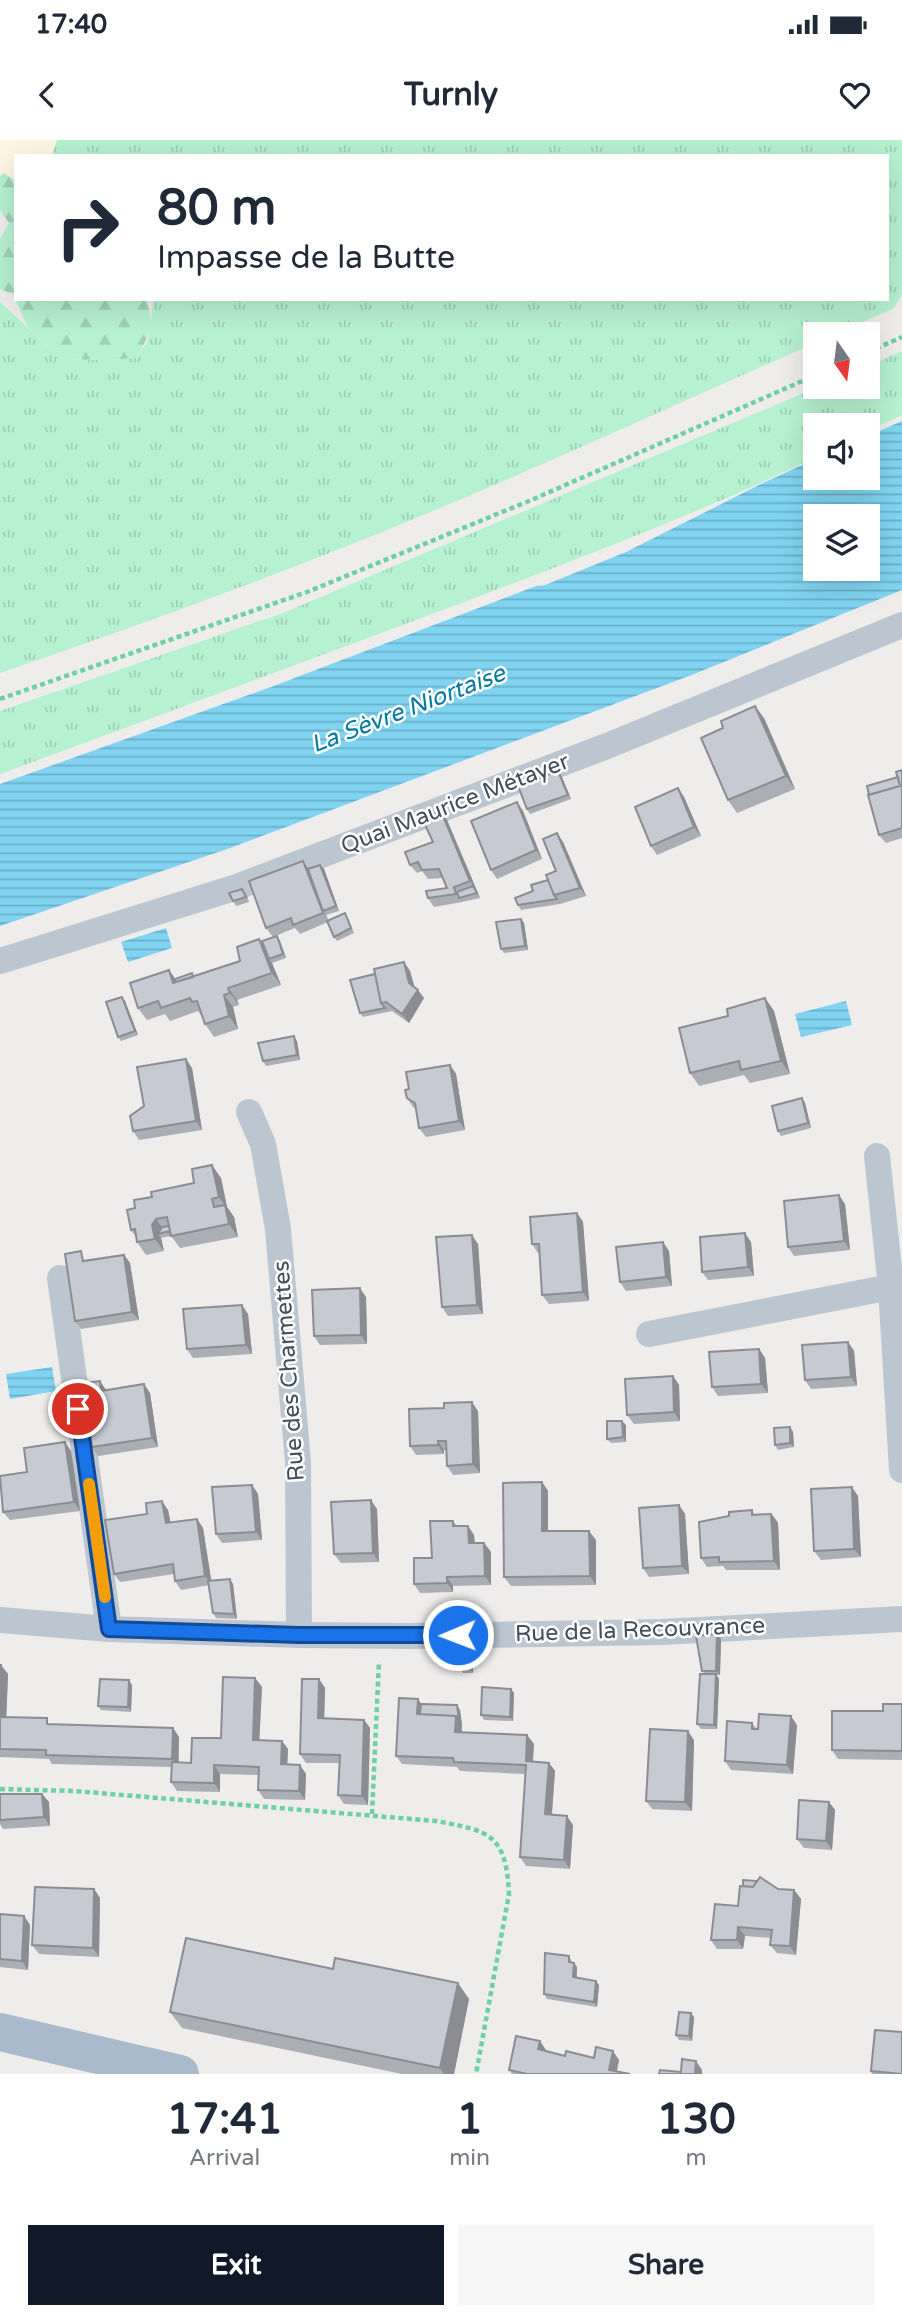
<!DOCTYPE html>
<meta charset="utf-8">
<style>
:root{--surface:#fff;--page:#f6f6f7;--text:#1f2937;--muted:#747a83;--accent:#111827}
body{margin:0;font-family:"Varela Round",sans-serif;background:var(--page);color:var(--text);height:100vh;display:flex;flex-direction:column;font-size:26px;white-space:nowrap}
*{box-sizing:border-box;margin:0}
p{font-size:23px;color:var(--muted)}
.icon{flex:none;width:38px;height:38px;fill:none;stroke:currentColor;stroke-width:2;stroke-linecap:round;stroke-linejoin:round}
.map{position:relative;height:1934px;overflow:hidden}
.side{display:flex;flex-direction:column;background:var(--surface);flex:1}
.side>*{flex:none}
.banner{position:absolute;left:14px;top:14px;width:875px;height:147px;border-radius:0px;box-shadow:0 7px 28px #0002;background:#fff;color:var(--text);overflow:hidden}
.needle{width:46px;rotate:166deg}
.controls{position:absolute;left:803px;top:182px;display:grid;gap:14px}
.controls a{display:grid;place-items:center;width:77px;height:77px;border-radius:0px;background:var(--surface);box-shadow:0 7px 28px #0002;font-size:35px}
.pin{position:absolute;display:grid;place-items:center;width:60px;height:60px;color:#fff;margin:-30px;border:4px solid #fff;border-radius:50%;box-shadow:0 2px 7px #0007}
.me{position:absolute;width:77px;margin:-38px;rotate:269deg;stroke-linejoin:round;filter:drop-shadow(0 0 5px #0008)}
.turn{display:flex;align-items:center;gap:24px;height:147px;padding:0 28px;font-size:32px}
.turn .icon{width:91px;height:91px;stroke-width:2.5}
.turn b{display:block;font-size:49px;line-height:60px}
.eta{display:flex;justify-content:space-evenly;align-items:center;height:119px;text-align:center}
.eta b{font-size:42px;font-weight:800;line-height:49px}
.cta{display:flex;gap:14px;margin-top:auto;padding:14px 28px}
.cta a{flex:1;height:80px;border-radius:0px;background:var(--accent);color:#fff;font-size:28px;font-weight:800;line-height:80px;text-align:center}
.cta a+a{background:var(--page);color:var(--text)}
.status{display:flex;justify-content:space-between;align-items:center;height:49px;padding:0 35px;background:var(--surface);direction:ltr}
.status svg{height:19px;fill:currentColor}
header{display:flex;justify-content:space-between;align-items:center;height:91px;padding:0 28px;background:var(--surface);font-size:32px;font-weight:800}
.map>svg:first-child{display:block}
.commercial{fill:#fdf6e2}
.grass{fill:url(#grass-tufts)}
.forest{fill:url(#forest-firs)}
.water{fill:url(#water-rules);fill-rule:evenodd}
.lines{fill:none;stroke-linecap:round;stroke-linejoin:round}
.path{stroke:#6cd1a4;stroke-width:4.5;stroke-dasharray:5 3.5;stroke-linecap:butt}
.minor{stroke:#bbc6d0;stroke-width:26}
.primary{stroke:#a9bacd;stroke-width:38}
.wall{fill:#abaeb5}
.shaded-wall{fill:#8b8d93}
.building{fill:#c7cad2;stroke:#8b8d93;stroke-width:2}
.route-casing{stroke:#114b97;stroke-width:18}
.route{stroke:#1a73e8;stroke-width:12}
.slow{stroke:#f59e0b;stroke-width:12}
.labels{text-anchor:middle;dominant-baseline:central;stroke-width:5;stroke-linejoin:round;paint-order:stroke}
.street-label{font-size:23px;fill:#434e5a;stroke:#fff}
.water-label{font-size:24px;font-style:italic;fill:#047ba5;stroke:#fff}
</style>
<div class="status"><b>17:40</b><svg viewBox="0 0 49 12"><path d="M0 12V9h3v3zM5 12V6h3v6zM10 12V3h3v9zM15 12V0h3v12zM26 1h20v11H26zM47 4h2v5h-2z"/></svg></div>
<header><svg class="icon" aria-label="back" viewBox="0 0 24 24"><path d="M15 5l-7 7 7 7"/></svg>Turnly<svg class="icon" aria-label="heart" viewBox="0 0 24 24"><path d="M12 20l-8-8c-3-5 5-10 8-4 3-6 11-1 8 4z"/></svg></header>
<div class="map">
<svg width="902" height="1934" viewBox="0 0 902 1934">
<defs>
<pattern id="grass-tufts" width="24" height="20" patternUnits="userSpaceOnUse" patternTransform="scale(1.75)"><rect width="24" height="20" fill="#b6f1d0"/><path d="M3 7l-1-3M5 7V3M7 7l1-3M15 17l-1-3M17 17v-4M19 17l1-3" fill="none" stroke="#9ed0b5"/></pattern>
<pattern id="forest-firs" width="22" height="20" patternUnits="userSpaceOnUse" patternTransform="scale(1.75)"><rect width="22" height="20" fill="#b6f1d0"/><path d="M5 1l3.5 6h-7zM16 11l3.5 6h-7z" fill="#9ed0b5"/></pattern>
<pattern id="water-rules" width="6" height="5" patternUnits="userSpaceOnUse" patternTransform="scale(1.75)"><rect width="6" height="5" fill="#80d4f1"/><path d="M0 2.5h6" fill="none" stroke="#6aaec6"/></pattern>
</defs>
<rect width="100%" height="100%" fill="#efecec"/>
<path class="commercial" d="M0,0H57L52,16H16V41L4,33L0,37Z"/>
<path class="grass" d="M57,0H902V155L893,169L834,194H816L815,203C651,275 487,352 319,417C214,458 107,496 0,533V162L62,219L108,220L135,218L147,203L154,159H887V16H52Z
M902,211V275L868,291V285H816L815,317C705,371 588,415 472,459C315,518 158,576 0,634V571L283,473L818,247H868V226Z"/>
<path class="forest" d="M3,33L16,41V159H146C155,181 149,200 135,218L108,220L62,219L27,186L13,154L0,149V99L9,83L0,70V37Z"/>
<path class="water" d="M902,281V450L689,536L230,708L0,786V644L271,547L536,446L545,445L626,412L761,344L815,319L816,338H868V296ZM816,376H868V429H816Z
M166,788L172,808L128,822L121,802Z
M846,861L852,885L801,897L795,874Z
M52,1227L56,1251L10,1259L6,1234Z"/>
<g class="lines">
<path class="path" d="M868,212L902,197
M0,559L307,452L529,361L816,235
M0,1649L74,1651L436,1681C490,1691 506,1694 509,1754L476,1934
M372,1674L379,1521"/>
<path class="minor" d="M0,821L237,747L607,606L902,485
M249,972L263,1004L278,1089L298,1323L299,1495
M877,1016L891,1147L902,1330
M60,1138L109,1489
M649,1194L891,1147
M0,1480L109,1489L299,1495L408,1496L662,1492L902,1479"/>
<path class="primary" d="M0,1892L180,1934"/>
</g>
<path class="wall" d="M764,578L795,649L737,673L728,660Z
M902,630V698L886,703L879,695L898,637Z
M561,635L571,659L530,674L527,669Z
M678,648L684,657L701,696L657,715L651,706Z
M517,662L523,671L542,719L497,739L491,730Z
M447,680L480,758L462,762L434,767L428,758L447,748L443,738L428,739L422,731L417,733L410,725L433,702Z
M557,693L563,702L586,756L560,764L521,770L518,765L556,731Z
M320,725L324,729L339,771L326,775L329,781L348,778L354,793L337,801L334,797L328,782L300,794L295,788L273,797L266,788L309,729Z
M246,753L249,762L236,766L233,761Z
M521,779L524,783L528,810L504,813L501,809Z
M277,796L280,801L286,818L272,823L281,845L237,860L239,865L233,867L238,889L214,897L205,884L202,875H201L198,871L170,881L165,874L147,880L138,868L169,830L175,839L192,833L194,837L240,821L265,807Z
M404,822L410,831L414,847L424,858L409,883L392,871L363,877L360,873L375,834Z
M122,857L125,861L138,895L121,901L118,897Z
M765,858L774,871L790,934L750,943L744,935L699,946L690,933L728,876Z
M297,901L300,920L266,926L263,921Z
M450,925L456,934L465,990L426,997L419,988L416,969L413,967L407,958L409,949Z
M192,928L202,990L139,1000L133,991Z
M802,958L805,963L811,988L781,996L778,991Z
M221,1038L227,1067L234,1077L238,1097L180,1108L171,1096L161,1098L164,1111L146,1115L137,1102L136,1097L131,1090L135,1068L152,1057Z
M845,1064L850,1110L794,1116L788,1107Z
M577,1073L583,1082L589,1161L549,1164L542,1155L540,1113H538L532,1104Z
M663,1102L669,1111L672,1146L626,1151L620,1142Z
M751,1102L754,1136L708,1140L702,1132Z
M478,1104L483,1174L448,1176L442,1167Z
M124,1115L130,1123L139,1180L81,1189L75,1181L87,1120Z
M366,1157L367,1204L320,1205L314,1196Z
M248,1174L252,1214L193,1218L187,1209Z
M848,1202L854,1211L857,1246L811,1249L805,1240Z
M759,1209L765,1218L768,1253L718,1256L712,1247Z
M673,1236L679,1245L680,1281L634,1284L627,1275Z
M144,1244L150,1253L158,1307L98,1316L92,1307Z
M478,1271L480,1333L453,1335L447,1326L446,1310H444V1314L416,1315L410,1306Z
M626,1285V1302L611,1303L607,1299Z
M790,1287L793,1292L794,1307L778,1310L775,1305Z
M71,1311L80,1371L10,1380L3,1372L27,1332Z
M542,1342L548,1351V1391L596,1400V1445L511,1446L504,1437Z
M252,1345L258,1354L262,1400L222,1403L216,1394Z
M858,1356L861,1417L821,1420L814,1411Z
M679,1365L685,1374L689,1434L649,1437L643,1428Z
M377,1369L379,1422L341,1423L334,1414Z
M168,1370L171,1383L197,1379L203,1388L211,1440L233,1444L237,1479L216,1478L213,1473L209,1445L181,1450L175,1441L174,1434L120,1442L114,1434Z
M752,1370L755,1375L771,1373L778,1383L780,1430H726L723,1426L707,1427L701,1418L729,1376Z
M453,1381L457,1386H468L474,1395L475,1403H484L491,1412V1445L453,1446V1452L420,1453L414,1444L432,1418Z
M721,1499L720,1535H717L719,1539L717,1589H701L697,1584L705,1534L702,1531Z
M471,1509L474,1514L473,1533H463L460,1528Z
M0,1525L8,1534L6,1577L51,1584L173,1588L179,1597V1623H191L221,1598L255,1538L262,1547L259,1600L282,1601L288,1609L287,1624L300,1625L306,1634L305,1660L264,1659L258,1650L259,1635L220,1634V1652L177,1651L171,1642L172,1627L52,1624L49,1619L0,1617Z
M319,1539L325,1548L324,1578L364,1580L370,1588L368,1665L344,1664L338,1655L339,1623H306L300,1614Z
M132,1545L131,1572L101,1570L98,1566Z
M511,1549L514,1553L513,1581L484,1580L481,1575Z
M418,1559L421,1564L460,1570L462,1585V1592L527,1595L534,1604L533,1621L549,1623L555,1631L552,1675L573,1685L570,1729L526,1726L520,1717L525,1634L460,1631L457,1627L402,1624L396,1616Z
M902,1564V1620L838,1619L832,1610Z
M752,1583L757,1589L797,1585L793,1634L731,1630L725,1621Z
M694,1600L692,1671L652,1669L646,1661Z
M0,1654H42L49,1662L50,1686L3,1689L0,1684Z
M829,1662L835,1670L832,1710L804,1708L797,1699Z
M94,1749L100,1758L99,1817L39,1814L32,1805Z
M778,1749L794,1750L801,1759L796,1815L777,1813L770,1805L771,1798L745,1796L743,1809H717L711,1800L738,1766Z
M0,1774L24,1776L30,1785L28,1830L0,1827Z
M569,1816L572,1822L574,1823L577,1827V1838L599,1845L597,1867L547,1859L544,1854Z
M469,1859L454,1934H402L182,1888L170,1872Z
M694,1877L692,1901L679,1900L676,1895Z
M546,1910V1911L565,1916L619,1920L617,1931L630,1934H512L509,1930Z
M871,1931L902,1934H872Z"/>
<path class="shaded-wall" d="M755,566L764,578L795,649L786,636Z
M558,631L561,635L571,659L568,655Z
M678,648L684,657L701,696L694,687Z
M517,662L523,671L542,719L536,710Z
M441,671L447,680L480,758L470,741Z
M557,693L563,702L586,756L580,748Z
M303,721L309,730L323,771L329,782L323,773Z
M320,725L324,729L339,771L336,766Z
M521,779L524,783L528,810L525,806Z
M277,796L280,801L286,818L283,814Z
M259,799L268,812L269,819L272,823L281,845L272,833Z
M404,822L410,831L416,852L409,843Z
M169,830L178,843H173Z
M228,848L237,860L239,865L230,853Z
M418,850L424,858L409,883L402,874Z
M224,855L233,867L238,889L229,876Z
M122,857L125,861L138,895L135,891Z
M765,858L774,871L790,934L781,921Z
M294,896L297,901L300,920L297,915Z
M186,919L192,928L202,990L196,981Z
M450,925L456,934L465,990L459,981Z
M802,958L805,963L811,988L808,983Z
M212,1025L221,1038L227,1067L234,1077L238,1097L229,1084L226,1067L219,1057Z
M839,1055L845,1064L850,1110L844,1101Z
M577,1073L583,1082L589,1161L583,1152Z
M156,1079L165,1092L158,1094L161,1098L164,1111L155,1099L152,1085Z
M745,1093L751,1102L754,1136L748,1127Z
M472,1095L478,1104L483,1174L477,1165Z
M663,1102L669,1111L672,1146L666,1137Z
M124,1115L130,1123L139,1180L132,1172Z
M360,1148L366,1157L367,1204L361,1195Z
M242,1165L248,1174L252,1214L246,1205Z
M848,1202L854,1211L857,1246L851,1237Z
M759,1209L765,1218L768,1253L761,1244Z
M673,1236L679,1245L680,1281L674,1272Z
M100,1241L106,1250L101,1251Z
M144,1244L150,1253L158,1307L152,1298Z
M472,1262L478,1271L480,1333L473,1324Z
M622,1281L626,1285V1302L623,1297Z
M790,1287L793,1292L794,1307L790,1303Z
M438,1301L444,1310V1314L438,1305Z
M65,1302L71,1311L80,1371L74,1362Z
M542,1342L548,1351V1399L542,1391Z
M252,1345L258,1354L262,1400L256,1392Z
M852,1347L858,1356L861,1417L854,1409Z
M371,1360L377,1369L379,1422L373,1413Z
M162,1361L168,1370L172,1392L166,1383Z
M679,1365L685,1374L689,1434L682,1426Z
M771,1373L778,1383L780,1430L774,1421Z
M197,1379L203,1388L212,1445L205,1436Z
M468,1386L474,1395L475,1412L469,1403Z
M589,1391L596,1400V1445L590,1436Z
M484,1403L491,1412V1445L485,1436Z
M447,1437L453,1446V1452L447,1443Z
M230,1439L233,1444L237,1479L234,1474Z
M717,1494L721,1499L720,1535L716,1531Z
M471,1509L474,1514L473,1533L470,1528Z
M1,1525L8,1534L6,1586L0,1577Z
M716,1534L719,1539L717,1589L714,1585Z
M255,1538L262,1547L259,1608L253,1600Z
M319,1539L325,1548L324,1586L318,1578Z
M129,1540L132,1545L131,1572L128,1567Z
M511,1549L514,1553L513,1581L510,1577Z
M418,1559L424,1568V1578L417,1574Z
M457,1565L460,1570L462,1585L461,1601L455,1592Z
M791,1576L797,1585L793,1634L787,1625Z
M364,1580L370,1588L368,1665L362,1656Z
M173,1588L179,1597L178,1627L172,1619Z
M688,1591L694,1600L692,1671L685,1662Z
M527,1595L534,1604L532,1630L526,1621Z
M282,1601L288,1609L287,1633L281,1624Z
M549,1623L555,1631L551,1683L545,1674Z
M214,1625L220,1634V1652L214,1643Z
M300,1625L306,1634L305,1660L299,1651Z
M42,1654L49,1662L50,1686L44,1677Z
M829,1662L835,1670L832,1710L826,1701Z
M567,1676L573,1685L570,1729L564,1720Z
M94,1749L100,1758L99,1817L93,1808Z
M794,1750L801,1759L796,1815L790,1806Z
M24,1776L30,1785L28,1830L22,1821Z
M738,1787L745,1796L743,1809L737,1800Z
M574,1823L577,1827L576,1842L573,1837Z
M596,1841L599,1845L597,1867L594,1862Z
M458,1843L469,1859L454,1934H444L440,1928Z
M691,1873L694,1877L692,1901L689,1896Z
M540,1901L546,1910L544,1918L538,1909Z
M613,1911L619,1920L616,1934L609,1930Z
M696,1921L702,1930V1934H695Z"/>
<path class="building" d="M755,566L786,636L728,660L701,598L723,588L721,581Z
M902,630V688L879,695L868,655L900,646L896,632Z
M558,631L568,655L527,669L518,646Z
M898,637L900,646L869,655L867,646Z
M678,648L694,687L651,706L635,667Z
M517,662L536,710L491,730L471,681Z
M441,671L470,741L454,747L456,754L428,758L426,751L447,748L439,729L422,730L418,722L410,725L405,712L433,702L422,678Z
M557,693L580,748L554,755L546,735L556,731L543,699Z
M303,721L323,773L293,785L291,778L266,788L249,741Z
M320,725L336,766L323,771L308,729Z
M548,740L554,755L557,759L518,765L515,758L533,751L531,745Z
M473,746L477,753L459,758L457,752Z
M242,749L246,757L233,761L229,753Z
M345,773L351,788L334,797L327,781Z
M521,779L525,806L501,809L496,782Z
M277,796L283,814L269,819L262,801Z
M259,799L272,833L228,848L230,853L224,855L229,876L205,884L197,861L192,862L190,858L161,868L158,861L138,868L130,843L169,830L173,843L240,821L237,807Z
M404,822L409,843L418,850L402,874L386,862L381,863L374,829Z
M192,833L193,837L176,842L175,839Z
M375,834L381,863L385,868L360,873L350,840Z
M122,857L135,891L118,897L106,862Z
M765,858L781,921L741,930L739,921L690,933L679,888L728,876L727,869Z
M294,896L297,915L263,921L258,903Z
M186,919L196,981L133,991L130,976L144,966L137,927Z
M450,925L459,981L419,988L415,963L407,958L405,950L409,949L406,932Z
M802,958L808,983L778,991L772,966Z
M212,1025L219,1057L212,1059L214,1067L225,1065L229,1084L171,1096L167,1077L156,1079L152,1085L155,1099L137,1102L135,1089L131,1090L127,1070L135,1068L134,1060L152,1057L151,1052L194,1043L192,1029Z
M839,1055L844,1101L788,1107L784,1061Z
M577,1073L583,1152L542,1155L539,1104H532L530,1077Z
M169,1086L170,1091L158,1094L162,1087Z
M745,1093L748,1127L702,1132L700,1097Z
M472,1095L477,1165L442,1167L436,1097Z
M663,1102L666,1137L620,1142L616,1107Z
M81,1111L83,1121L124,1115L132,1172L75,1181L65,1114Z
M360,1148L361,1195L314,1196L312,1150Z
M242,1165L246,1205L187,1209L183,1169Z
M848,1202L851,1237L805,1240L802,1205Z
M759,1209L761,1244L712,1247L709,1212Z
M673,1236L674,1272L627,1275L625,1239Z
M100,1241L101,1251L144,1244L152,1298L92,1307L83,1243Z
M472,1262L473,1324L447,1326L446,1301H438V1305L410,1306L409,1269L444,1268V1263Z
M607,1281H622L623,1297L607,1299Z
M790,1287V1303L775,1305L774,1288Z
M65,1302L74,1362L3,1372L0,1336L27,1332L24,1308Z
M542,1342V1391H589L590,1436L504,1437L503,1343Z
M252,1345L256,1392L216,1394L212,1347Z
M852,1347L854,1409L814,1411L811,1349Z
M371,1360L373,1413L334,1414L331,1362Z
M162,1361L166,1383L197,1379L205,1436L175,1441L173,1424L114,1434L105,1380L147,1374L146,1363Z
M679,1365L682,1426L643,1428L639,1368Z
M752,1370V1375L771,1374L774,1421L719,1422V1417L701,1418L699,1382L729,1376V1372Z
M430,1381H453V1386H468L469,1403H484L485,1436L447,1437V1443L414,1444V1418H432Z
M230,1439L234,1474L213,1473L208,1441Z
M717,1494L716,1531H702L696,1496Z
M461,1509H471L470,1528H460Z
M0,1525H1L0,1576Z
M700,1534H716L714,1585L697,1584Z
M223,1537L255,1538L253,1600L282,1601L281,1624L300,1625L299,1651L258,1650L259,1627L214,1625V1643L171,1642L172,1622L191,1623L192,1598H221Z
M100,1539L129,1540L128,1567L98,1566Z
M302,1539H319L318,1578L364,1580L362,1656L338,1655L340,1615L300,1614Z
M482,1547L511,1549L510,1577L481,1575Z
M399,1558L418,1559L417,1574L456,1576L455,1592L527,1595L526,1621L549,1623L545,1674L567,1676L564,1720L520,1717L526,1625L454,1622L453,1618L396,1616Z
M421,1564L457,1565L459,1580L456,1576L420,1574Z
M883,1564H902V1611L832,1610V1571H883Z
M759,1574L791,1576L787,1625L725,1621L727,1581L752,1583V1589H758Z
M0,1577L47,1578V1584L173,1588L172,1619L46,1615V1610L0,1609Z
M650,1589L688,1591L685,1662L646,1661Z
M0,1654H42L44,1677L0,1680Z
M799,1660L829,1662L826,1701L797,1699Z
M760,1737L778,1749L794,1750L790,1806L770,1805L772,1790L738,1787L737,1800H711L715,1764L738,1766L740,1746L753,1747Z
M743,1740L757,1741L753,1747L743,1746Z
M35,1747L94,1749L93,1808L32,1805Z
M0,1774L24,1776L22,1821L0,1819Z
M186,1798L333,1829L335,1818L458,1843L440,1928L170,1872Z
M545,1813L569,1816V1822L574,1823L573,1837L596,1841L594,1862L544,1854Z
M679,1872L691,1873L689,1896L676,1895Z
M875,1890L902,1892V1934L871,1931Z
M516,1896L540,1901L538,1909L565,1916L566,1911L594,1918L596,1907L613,1911L609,1930L630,1934H527L509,1930Z
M682,1919L696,1921L695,1934H659L660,1930L681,1932Z"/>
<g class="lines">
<defs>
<path id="route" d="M78,1269L109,1489L299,1495H458"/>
</defs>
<use href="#route" class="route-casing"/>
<use href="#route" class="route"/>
<path class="slow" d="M89,1344L105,1457"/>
</g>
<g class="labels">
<g class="street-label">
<text transform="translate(455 664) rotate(-21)">Quai Maurice Métayer</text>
<text transform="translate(289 1231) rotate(-94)">Rue des Charmettes</text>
<text transform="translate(640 1490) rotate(-2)">Rue de la Recouvrance</text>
</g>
<g class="water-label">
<text transform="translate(408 569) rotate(-21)">La Sèvre Niortaise</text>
</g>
</g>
</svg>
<div class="controls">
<a><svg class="needle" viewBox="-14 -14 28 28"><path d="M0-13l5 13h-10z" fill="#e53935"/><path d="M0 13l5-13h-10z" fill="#747a83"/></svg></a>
<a><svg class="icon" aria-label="sound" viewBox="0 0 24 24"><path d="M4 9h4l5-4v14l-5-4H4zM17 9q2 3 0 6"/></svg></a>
<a><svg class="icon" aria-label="layers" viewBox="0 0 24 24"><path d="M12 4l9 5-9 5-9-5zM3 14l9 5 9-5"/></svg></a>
</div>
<div class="pin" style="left:78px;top:1269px;background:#d93025"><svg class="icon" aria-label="arrive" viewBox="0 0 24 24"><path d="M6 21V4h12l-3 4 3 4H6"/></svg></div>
<svg class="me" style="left:458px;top:1495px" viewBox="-20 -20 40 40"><circle r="17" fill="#1a73e8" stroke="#fff" stroke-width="3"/><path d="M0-11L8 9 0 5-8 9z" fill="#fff"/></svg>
<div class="banner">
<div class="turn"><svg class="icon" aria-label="right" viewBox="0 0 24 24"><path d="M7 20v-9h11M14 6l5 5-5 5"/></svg><div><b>80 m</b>Impasse de la Butte</div></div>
</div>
</div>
<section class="side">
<div class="eta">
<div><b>17:41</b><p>Arrival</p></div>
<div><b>1</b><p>min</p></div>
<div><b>130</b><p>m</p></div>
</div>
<div class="cta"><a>Exit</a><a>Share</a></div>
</section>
